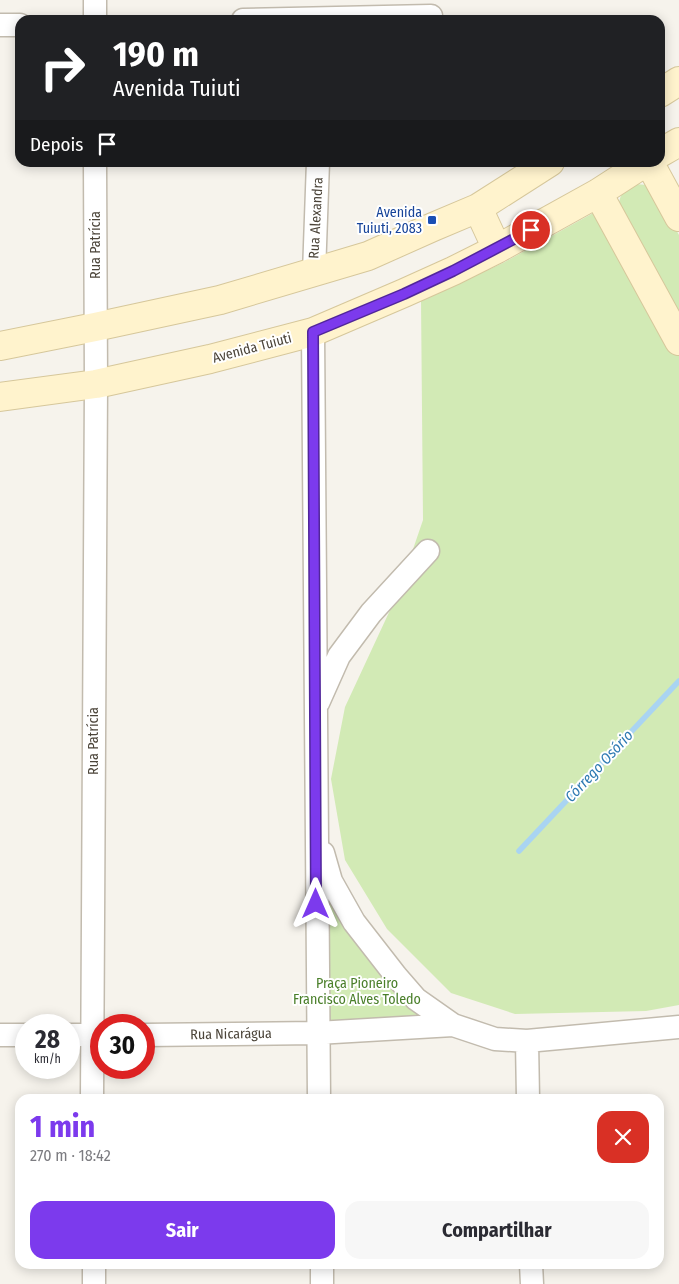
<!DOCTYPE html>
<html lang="pt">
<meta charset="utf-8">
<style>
:root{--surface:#fff;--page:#f7f7f7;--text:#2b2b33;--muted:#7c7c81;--accent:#7c3aed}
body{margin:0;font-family:"Fira Sans Condensed",sans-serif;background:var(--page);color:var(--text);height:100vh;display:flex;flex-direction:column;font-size:19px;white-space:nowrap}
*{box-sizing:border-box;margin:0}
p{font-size:16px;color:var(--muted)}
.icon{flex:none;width:28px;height:28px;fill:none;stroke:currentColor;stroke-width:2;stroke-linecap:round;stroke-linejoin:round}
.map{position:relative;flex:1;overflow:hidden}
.side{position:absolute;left:15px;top:1094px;width:649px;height:175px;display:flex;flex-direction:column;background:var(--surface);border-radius:15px;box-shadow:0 2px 12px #0003}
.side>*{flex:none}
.top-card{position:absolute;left:15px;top:15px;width:650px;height:152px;border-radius:15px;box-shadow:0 2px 12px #0003;background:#202124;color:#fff;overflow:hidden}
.speed{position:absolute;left:15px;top:1014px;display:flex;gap:10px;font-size:25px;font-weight:700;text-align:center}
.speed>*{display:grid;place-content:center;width:65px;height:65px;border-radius:50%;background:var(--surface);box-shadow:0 2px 12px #0003;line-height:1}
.speed small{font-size:12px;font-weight:400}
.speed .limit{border:8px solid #d22;background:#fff;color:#111}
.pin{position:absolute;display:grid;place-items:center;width:42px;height:42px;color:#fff;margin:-21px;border:2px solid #fff;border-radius:50%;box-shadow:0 1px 5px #0007}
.me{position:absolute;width:55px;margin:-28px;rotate:0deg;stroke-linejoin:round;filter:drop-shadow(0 0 4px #0008)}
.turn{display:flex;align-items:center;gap:18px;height:105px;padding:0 15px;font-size:22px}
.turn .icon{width:65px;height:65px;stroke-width:2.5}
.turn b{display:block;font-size:35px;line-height:42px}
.then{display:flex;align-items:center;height:48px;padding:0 15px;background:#0003;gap:10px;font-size:19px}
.round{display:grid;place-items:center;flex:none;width:52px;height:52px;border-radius:15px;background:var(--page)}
.headline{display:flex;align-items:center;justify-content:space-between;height:85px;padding:0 15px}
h1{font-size:30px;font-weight:700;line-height:38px;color:var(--accent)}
.button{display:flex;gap:10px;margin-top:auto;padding:10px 15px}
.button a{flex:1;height:58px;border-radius:15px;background:var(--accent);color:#fff;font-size:20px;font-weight:700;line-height:58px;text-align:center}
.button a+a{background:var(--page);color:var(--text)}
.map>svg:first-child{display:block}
.green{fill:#d2eab5}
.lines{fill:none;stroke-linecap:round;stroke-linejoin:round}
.stream{stroke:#a9d4f2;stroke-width:5.5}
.street-casing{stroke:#c2bbae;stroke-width:25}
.secondary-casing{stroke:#d6c79b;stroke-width:30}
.street{stroke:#fff;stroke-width:22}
.secondary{stroke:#fff3cd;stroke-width:28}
.route-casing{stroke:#51269a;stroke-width:12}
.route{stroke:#7c3aed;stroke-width:9}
.transit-dot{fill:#1a4fb4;stroke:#fff;stroke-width:2}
.labels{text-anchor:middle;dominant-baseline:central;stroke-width:4;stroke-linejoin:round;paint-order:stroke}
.transit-label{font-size:14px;fill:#164399;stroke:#fff;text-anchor:end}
.street-label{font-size:14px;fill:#4b4439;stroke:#fff}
.park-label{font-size:14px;fill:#4a7f2a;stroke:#fff}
.water-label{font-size:15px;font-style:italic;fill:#2e7ab2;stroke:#fff}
</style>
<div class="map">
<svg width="679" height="1284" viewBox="0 0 679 1284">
<rect width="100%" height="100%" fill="#f6f3ec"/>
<path class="green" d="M635,184L647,185L656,193L679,235V314L619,205C620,192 625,191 635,184Z
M595,212L679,355V1005L646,1011L515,1014L451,993L387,929L345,860L331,779L345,707L398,593L423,520L421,300L503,263Z
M316,831L354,922L453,1025L317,1033Z"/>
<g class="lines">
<path class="stream" d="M519,851L679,681"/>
<defs>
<path id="street" d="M95,0V20
M243,20L431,16
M0,25H20
M314,273L318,162
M313,332L319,1099
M318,703L339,656L371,613L428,551
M323,853L331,881L354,922L396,976L416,999L453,1025L495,1039L527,1041L679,1027
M0,1035H26
M69,1035H101
M144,1035L317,1033L453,1025
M527,1041L528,1099
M92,1099L96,384L95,162
M94,1264V1284
M322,1264V1284
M531,1264L532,1284"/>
<path id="secondary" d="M660,93L679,81
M660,153L679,142
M649,162L679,217
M598,193L679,341
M478,208L497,249
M0,346L95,327L220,300L368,256L433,227L478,208L550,162
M0,397L96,384L210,359L313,332L404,293L453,271L497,249L598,193L646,162"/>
</defs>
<use href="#street" class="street-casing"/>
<use href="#secondary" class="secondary-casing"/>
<use href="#street" class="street"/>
<use href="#secondary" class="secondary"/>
</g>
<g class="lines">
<defs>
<path id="route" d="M316,904L313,332L404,294L453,271L531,230"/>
</defs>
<use href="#route" class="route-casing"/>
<use href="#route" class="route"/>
</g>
<rect class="transit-dot" x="427" y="215" width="10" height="10" rx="2.5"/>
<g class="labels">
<g class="transit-label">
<text x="422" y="212">Avenida<tspan x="422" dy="16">Tuiuti, 2083</tspan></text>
</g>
<g class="street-label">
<text transform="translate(316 218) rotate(-87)">Rua Alexandra</text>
<text transform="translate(95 245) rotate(-90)">Rua Patrícia</text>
<text transform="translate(252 348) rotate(-15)">Avenida Tuiuti</text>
<text transform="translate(93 741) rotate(-90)">Rua Patrícia</text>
<text transform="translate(231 1034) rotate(-1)">Rua Nicarágua</text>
</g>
<g class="park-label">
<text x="357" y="983">Praça Pioneiro<tspan x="357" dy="16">Francisco Alves Toledo</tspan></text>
</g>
<g class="water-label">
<text transform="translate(599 766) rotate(-47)">Córrego Osório</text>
</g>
</g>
</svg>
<div class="speed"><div>28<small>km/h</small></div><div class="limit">30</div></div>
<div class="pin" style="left:531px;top:230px;background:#d93025"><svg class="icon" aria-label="arrive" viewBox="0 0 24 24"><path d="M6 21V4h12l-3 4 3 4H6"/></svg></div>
<svg class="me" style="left:316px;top:904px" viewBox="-20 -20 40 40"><path d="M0-17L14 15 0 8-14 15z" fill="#7c3aed" stroke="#fff" stroke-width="4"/></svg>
<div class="top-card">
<div class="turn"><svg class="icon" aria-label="right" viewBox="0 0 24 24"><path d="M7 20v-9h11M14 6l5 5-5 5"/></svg><div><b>190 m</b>Avenida Tuiuti</div></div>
<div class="then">Depois<svg class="icon" aria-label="arrive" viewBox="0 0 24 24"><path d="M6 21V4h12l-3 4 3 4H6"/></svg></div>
</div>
<section class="side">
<div class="headline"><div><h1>1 min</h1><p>270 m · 18:42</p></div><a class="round" style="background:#d93025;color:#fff"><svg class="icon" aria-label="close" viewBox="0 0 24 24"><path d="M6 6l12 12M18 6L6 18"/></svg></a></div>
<div class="button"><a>Sair</a><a>Compartilhar</a></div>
</section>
</div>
